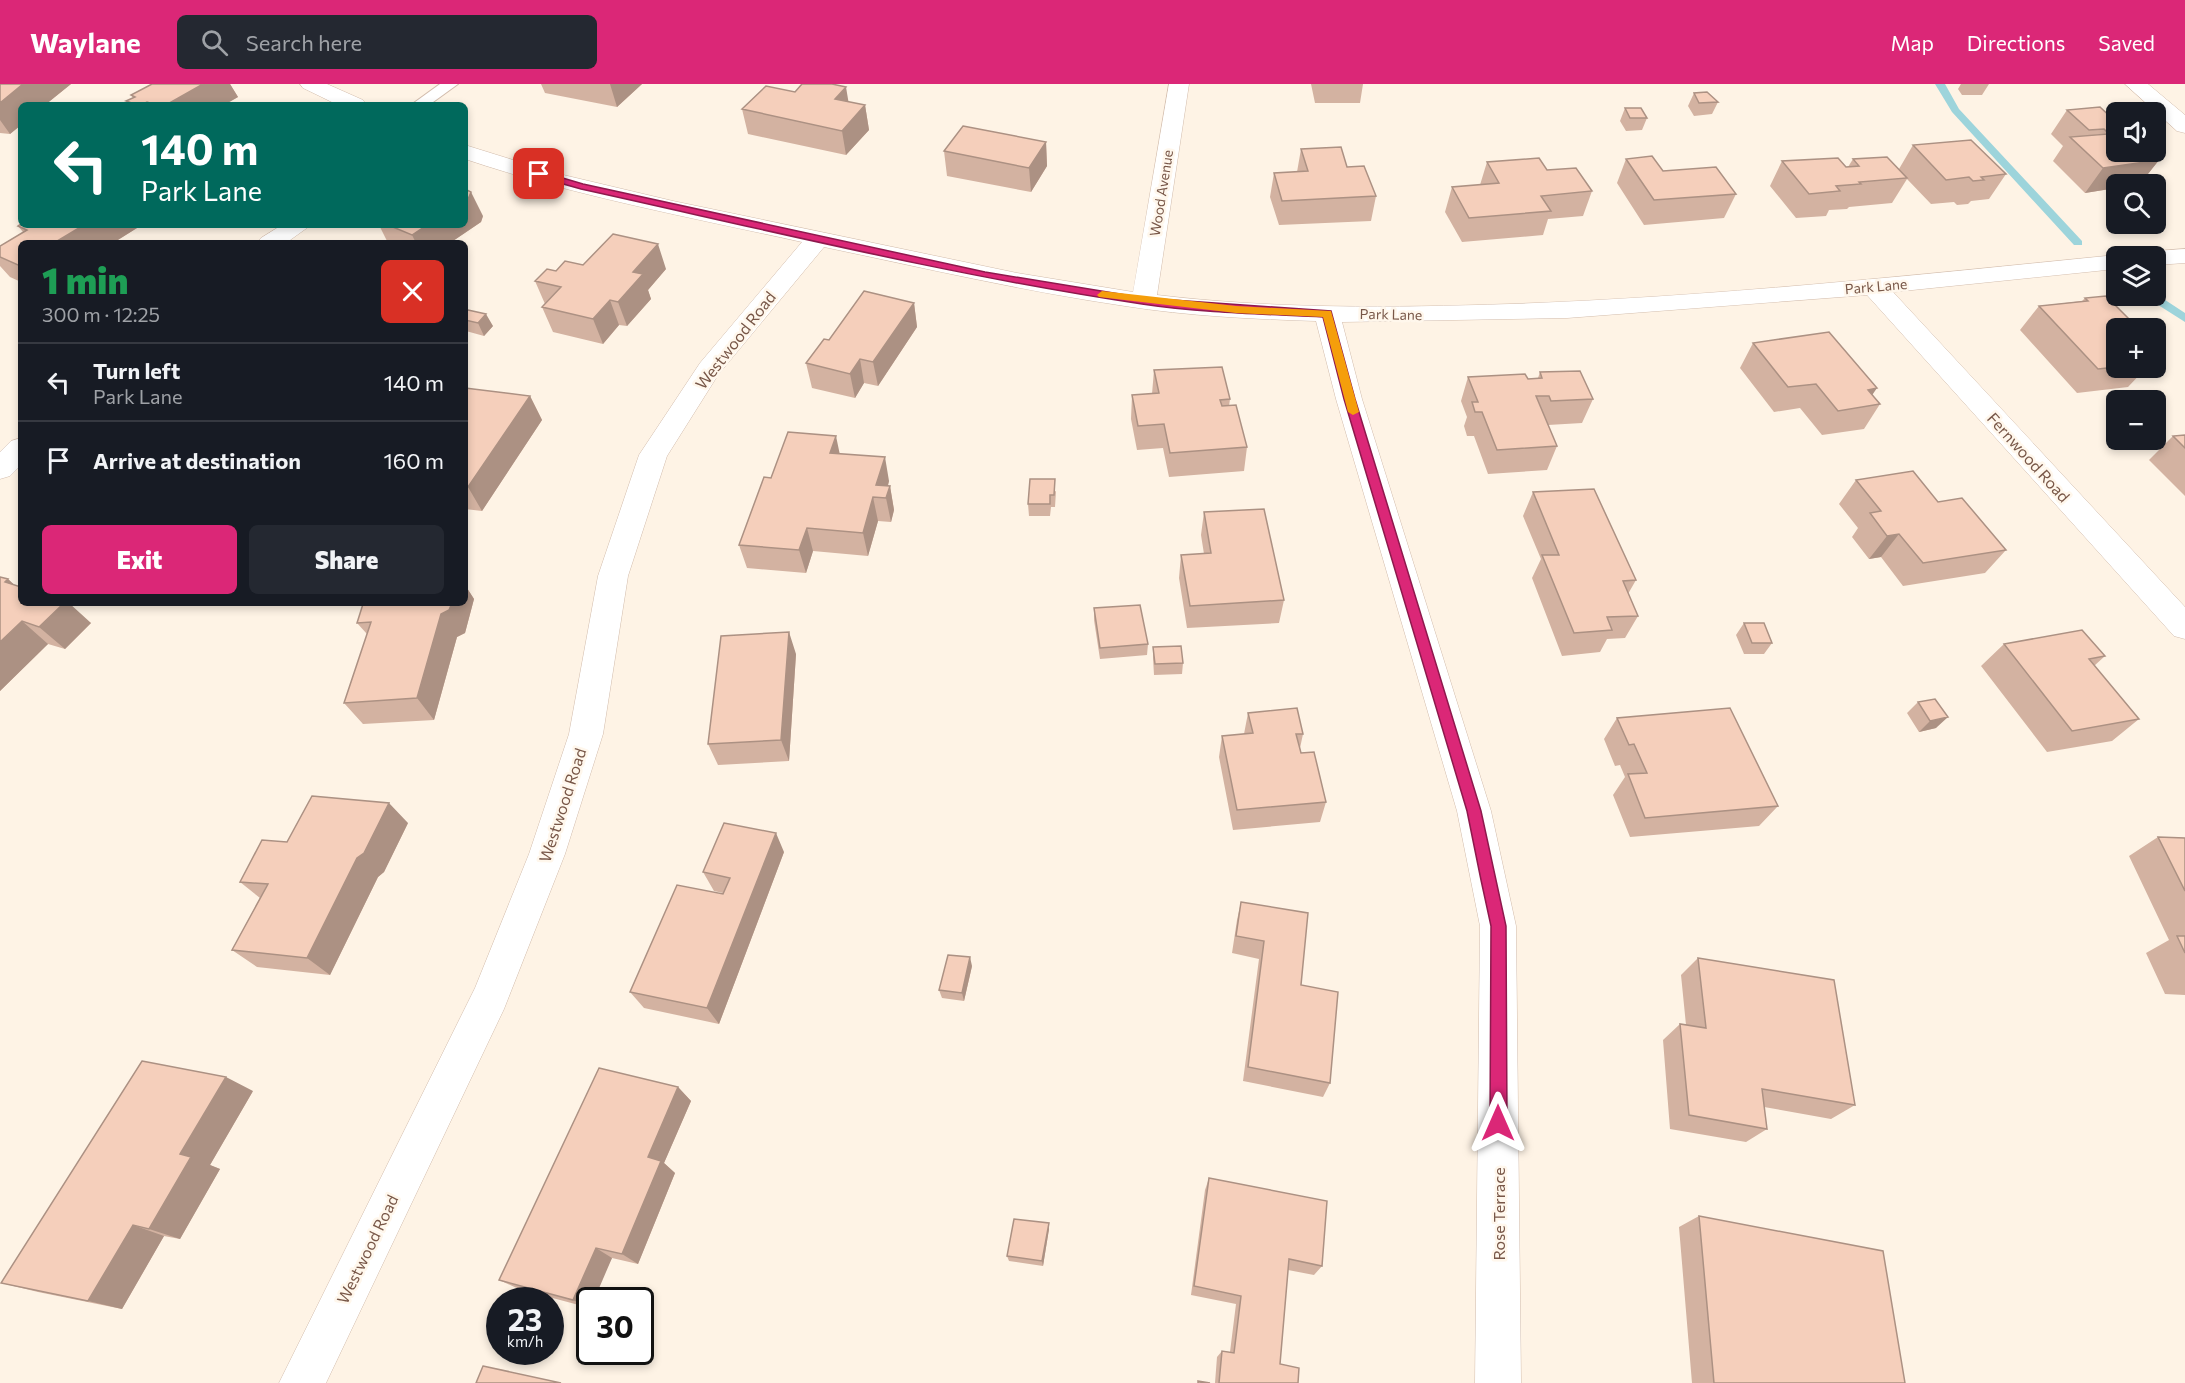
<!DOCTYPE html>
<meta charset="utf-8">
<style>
:root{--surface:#171b24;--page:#242831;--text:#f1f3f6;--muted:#9ea1a6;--line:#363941;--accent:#db2777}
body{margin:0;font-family:Commissioner,sans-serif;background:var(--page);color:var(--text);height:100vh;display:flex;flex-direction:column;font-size:22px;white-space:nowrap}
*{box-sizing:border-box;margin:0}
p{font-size:20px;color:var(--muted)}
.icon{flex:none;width:33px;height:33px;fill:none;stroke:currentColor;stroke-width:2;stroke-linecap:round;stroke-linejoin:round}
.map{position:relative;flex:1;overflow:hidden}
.side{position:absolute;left:18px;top:156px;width:450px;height:366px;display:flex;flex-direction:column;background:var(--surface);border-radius:9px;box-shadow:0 3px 9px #0003}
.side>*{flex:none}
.guide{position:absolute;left:18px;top:18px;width:450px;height:126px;border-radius:9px;box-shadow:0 3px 9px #0003;background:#00695c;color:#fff;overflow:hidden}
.fabs{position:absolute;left:2106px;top:18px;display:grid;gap:12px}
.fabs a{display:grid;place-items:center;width:60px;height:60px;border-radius:9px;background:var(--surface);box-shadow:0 3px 9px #0003;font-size:30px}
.speed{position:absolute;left:486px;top:1203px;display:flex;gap:12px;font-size:30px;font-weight:700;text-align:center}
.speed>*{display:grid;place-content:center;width:78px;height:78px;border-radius:50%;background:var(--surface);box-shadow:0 3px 9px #0003;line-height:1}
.speed small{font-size:15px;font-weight:400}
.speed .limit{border:3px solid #111;border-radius:9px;background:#fff;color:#111}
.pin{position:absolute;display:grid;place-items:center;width:51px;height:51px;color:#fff;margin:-26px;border-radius:12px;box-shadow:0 3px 9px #0006}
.me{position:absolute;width:66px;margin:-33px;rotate:0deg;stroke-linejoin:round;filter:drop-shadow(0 0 4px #0008)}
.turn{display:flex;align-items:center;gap:21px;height:126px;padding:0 24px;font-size:27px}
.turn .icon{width:78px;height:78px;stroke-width:2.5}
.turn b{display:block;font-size:42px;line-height:51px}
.round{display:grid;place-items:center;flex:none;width:63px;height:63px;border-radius:9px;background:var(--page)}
.headline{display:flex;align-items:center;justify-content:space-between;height:102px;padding:0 24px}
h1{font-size:36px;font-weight:800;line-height:45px;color:#1e9e55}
.cta{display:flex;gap:12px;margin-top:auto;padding:12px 24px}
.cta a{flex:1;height:69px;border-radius:9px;background:var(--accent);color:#fff;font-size:24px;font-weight:800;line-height:69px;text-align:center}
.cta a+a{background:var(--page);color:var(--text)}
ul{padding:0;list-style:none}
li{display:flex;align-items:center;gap:18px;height:78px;padding:0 24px;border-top:2px solid var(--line)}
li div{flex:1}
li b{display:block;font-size:22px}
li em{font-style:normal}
header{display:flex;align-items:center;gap:36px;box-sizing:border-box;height:84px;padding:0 30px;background:var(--accent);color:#fff}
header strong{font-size:28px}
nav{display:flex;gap:33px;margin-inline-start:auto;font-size:21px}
.search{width:420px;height:54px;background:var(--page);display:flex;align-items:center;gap:15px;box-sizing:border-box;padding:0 21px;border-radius:9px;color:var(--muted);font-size:22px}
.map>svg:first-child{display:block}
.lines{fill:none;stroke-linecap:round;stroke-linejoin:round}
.stream{fill:#9dd4db;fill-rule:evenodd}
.lane-casing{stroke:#d2bcac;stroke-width:2}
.street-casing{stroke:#d2bcac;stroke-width:1}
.lane{fill:#fff;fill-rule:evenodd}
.street{fill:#fff;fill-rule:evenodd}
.wall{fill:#d3b2a1}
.shaded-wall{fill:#ac9183}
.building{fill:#f5cfbb;stroke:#ac9183;stroke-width:1.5}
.route{fill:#db2777;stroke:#8e194d;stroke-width:1.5}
.slow{fill:#f59e0b}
.labels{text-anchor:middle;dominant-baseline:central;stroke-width:5;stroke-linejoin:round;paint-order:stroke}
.far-street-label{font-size:14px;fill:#785748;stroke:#fff7ec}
.street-label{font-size:16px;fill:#785748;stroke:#fff7ec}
</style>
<header>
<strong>Waylane</strong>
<div class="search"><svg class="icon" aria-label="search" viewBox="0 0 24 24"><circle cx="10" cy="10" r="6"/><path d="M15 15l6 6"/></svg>Search here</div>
<nav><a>Map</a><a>Directions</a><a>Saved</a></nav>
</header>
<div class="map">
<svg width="2185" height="1299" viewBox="0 0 2185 1299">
<rect width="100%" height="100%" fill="#fef3e5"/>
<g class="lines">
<path class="stream" d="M1935,0H1945L1959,25L2082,157V161H2074L1952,28Z
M2156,210L2185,229V238L2144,212Z"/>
<defs>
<path id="lane" d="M440,0H458L429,21H411Z"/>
<path id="street" d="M300,0H327L363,16L366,21H338L303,4Z
M1169,0H1189L1157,211C1274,225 1392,224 1510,220C1713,213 1914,191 2116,171L2124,172H2116V185L1893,208L2185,523V555L2174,552L1867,211L1567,234L1342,238L1362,315L1491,727L1516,842L1521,1299H1475L1480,842L1457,727L1336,315L1316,237C1252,235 1188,232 1125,222C1023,207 924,184 824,163L718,291L667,372L628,492L603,650L565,770L504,925L326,1299H279L475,904L529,770L569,650L598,492L639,371L700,279L802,158C689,133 575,112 465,75V61L555,89L673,117L1017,189L1133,208Z
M2125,0H2148L2185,31V49L2177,47Z
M282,141H311L286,159H257L261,154Z
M2185,165V179L2156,181V172H2145L2156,167Z
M21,354V381L10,392L0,395V368L11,357Z"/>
</defs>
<use href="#lane" class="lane-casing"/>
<use href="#street" class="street-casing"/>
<use href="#lane" class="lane"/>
<use href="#street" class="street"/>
</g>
<path class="wall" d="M0,0H71L45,21H21V41L10,50L0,49Z
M152,0H230L238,13L224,21H129L126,17L133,14L131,11Z
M541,0H642L617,23L545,9Z
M1311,0H1363L1360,19H1315Z
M1961,0H1989L1982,11H1962L1958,5Z
M795,8L865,21L869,46L846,71L748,50L742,25Z
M1694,9L1718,18L1712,30L1694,32L1688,22Z
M2100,23L2159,76L2140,100H2116V104L2085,109L2053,77L2063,62L2051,50L2067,26Z
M1625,24L1647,34L1642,46L1626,47L1620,37Z
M1046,58L1047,82L1031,108L947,92L944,67Z
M1913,61L2006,90L1989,115L1971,117L1968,120L1957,121L1954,118L1931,120L1907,95L1892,119L1849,123L1847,125L1829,126L1826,132L1796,134L1770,102L1782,77L1846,83H1848L1853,75L1899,85Z
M1301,65L1347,83L1376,112L1371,137L1279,141L1270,113L1274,89L1297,88Z
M1626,75L1663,87L1736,110L1724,134L1644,141L1617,99Z
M1487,78L1547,86L1592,107L1583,132L1548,135L1543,151L1462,158L1445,128L1452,103L1480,101Z
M483,132L481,138L450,159H388L379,141H465Z
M18,142L137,144L113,159H21V198L10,193L0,182V162L23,148Z
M583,181L666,185L648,206L651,215L627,242L619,241L603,260L553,248L542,223L545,220L535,197L556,187Z
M2085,214L2116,244V284H2146L2128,303L2077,309L2020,246L2039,222L2082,217Z
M914,219L917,243L878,302L864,299L855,314L812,304L806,279L829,256Z
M465,229L493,242L484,252L466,247Z
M1753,259L1872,311L1880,320L1864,345L1822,351L1800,324L1774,328L1740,284Z
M1154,286L1230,315L1229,322L1247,363L1244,387L1169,393L1163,364L1137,366L1131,335L1132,311L1152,310Z
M1540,288L1593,315L1582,339L1548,341L1557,362L1547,386L1488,390L1474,352H1467L1464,342L1467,333L1461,317L1468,293L1528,295L1538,294Z
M465,304L530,312L542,336L482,427L465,425Z
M2185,351V412L2149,376L2173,352Z
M840,369L889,397L888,402H890L894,426L891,438L878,437L868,472L813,467L806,489L747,484L739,461L771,394Z
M1856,396L1938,418L2006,466L1985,489L1903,502L1881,473L1869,475L1852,453L1858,444L1839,420Z
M1056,407L1055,423H1051L1050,432H1029L1028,420Z
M1533,408L1636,496L1628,510L1638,532L1625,554L1607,555L1600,568L1562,572L1532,494L1541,475L1523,432Z
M1204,428L1284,516L1279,539L1187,544L1179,494L1181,471L1204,470L1201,451Z
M8,495L14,501L91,539L65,565L48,560L0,607Z
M465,501L474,515L465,549L457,553L434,636L363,640L344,619L367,550L357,539L465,519Z
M1094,524L1148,560L1147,571L1100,575L1094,536Z
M1744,539L1772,559L1764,570H1744L1736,551Z
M2004,560L2105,572L2094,582L2139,635L2112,657L2047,668L1981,582Z
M1153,563L1183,579L1182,590L1154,591L1153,574Z
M796,570L789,677L718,681L708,660Z
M1918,618L1936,644L1919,648L1907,629Z
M1248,629L1303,650L1300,664L1301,669L1326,718L1320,738L1233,746L1219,673L1222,652L1244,650Z
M1617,634L1778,722L1759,742L1630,753L1613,711L1625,693L1620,681L1615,682L1604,655Z
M408,739L384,788L378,793L330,891L257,883L232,866L260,814L240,798L287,758Z
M2158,753L2185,754V911L2165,910L2146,869L2169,856L2129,772Z
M784,768L719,940L644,924L630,908L723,809L714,807L703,788Z
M1241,818L1301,901L1330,999L1323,1013L1243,997L1259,875L1232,869L1237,836Z
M1698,874L1855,1021L1831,1035L1764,1023L1767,1045L1746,1058L1670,1045L1663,956L1680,940L1686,941L1681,891Z
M972,882L964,917L942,914L939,906Z
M678,1003L691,1017L664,1079L675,1089L638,1180L612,1174L590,1216V1224L519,1205L499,1196Z
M253,1007L210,1081L220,1085L180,1155L164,1152L122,1225L38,1208L1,1199Z
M1209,1094L1322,1182L1314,1191L1288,1186L1280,1280L1298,1299H1215L1217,1273L1222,1267L1230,1268L1236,1220L1191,1211L1205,1106Z
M1699,1132L1905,1299H1692L1679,1143Z
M1049,1139V1145L1043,1182L1009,1177L1007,1172Z"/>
<path class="shaded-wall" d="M23,0H71L45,21H21V41L10,50L0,36V19Z
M203,0H230L238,13L224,21H166Z
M610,0H642L617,23Z
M846,3L850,27L835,15Z
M147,18L150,21H141Z
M865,21L869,46L846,71L842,47Z
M1046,58L1047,82L1031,108L1029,84Z
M2159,76L2140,100H2116V104L2085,109L2103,84Z
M471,108L483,132L481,138L450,159H416L412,151L427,141H465V116Z
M84,141H135L137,144L113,159H54Z
M658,160L666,185L648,206L651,215L627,242L618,218L633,188Z
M610,216L619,241L603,260L593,235Z
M914,219L917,243L878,302L873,278Z
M486,230L493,242L484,252L478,239Z
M860,275L864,299L855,314L850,290Z
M1877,304L1864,323L1868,306Z
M530,312L542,336L482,427L468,403Z
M836,352L841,376L830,369Z
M885,373L889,397L884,414L876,401Z
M890,402L894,426L891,438L886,414Z
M873,413L878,437L868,472L863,449Z
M807,444L813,467L806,489L799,466Z
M1899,450L1881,473L1869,475L1887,452Z
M8,495L21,507L5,498Z
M465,501L474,515L465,549L457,553L434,636L417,614L441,530L452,519H465Z
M64,519H69L91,539L65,565L39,543Z
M22,537L48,560L0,607V558Z
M789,548L796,570L789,677L781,656Z
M1948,633L1936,644L1919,648L1930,637Z
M389,719L408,739L384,788L378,793L330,891L307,874L357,774Z
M776,749L784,768L719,940L707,924Z
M970,873L972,882L964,917L962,909Z
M226,993L253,1007L210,1081L220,1085L180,1155L149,1145L180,1070Z
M678,1003L691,1017L664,1079L675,1089L638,1180L622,1170L648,1073Z
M1049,1139V1145L1043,1182L1042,1177Z
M133,1141L164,1152L122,1225L88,1217Z
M596,1164L612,1174L594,1216H590V1224L573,1216Z"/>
<path class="building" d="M0,0H23L0,19Z
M152,0H203L166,21H157L147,18L141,21H137L126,17L135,13L131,11Z
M802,0H832L846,3L835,15L865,21L842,47L742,25L766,2L795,8Z
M1707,8L1718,18L1699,19L1694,9Z
M2100,23L2116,38V68H2149L2159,76L2103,84L2070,53L2109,50L2104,45L2089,46L2067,26Z
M1625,24H1641L1647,34H1630Z
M963,42L1046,58L1029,84L944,67Z
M1971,56L2006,90L1981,93L1984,96L1973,97L1969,93L1946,96L1913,61Z
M1341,63L1347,83L1364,82L1376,112L1282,117L1274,89L1308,87L1301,65Z
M1652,72L1663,87L1716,83L1736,110L1654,116L1626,75Z
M1887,73L1907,94L1859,98L1861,100L1836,102L1840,107L1809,110L1782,77L1838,74L1846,83L1859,82L1853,75Z
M1539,74L1547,86L1576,84L1592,107L1541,112L1551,127L1469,134L1452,103L1499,99L1487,78Z
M465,105L471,108L469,113L465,116Z
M21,140V141H84L54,159H21V179L18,181L0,173V162L27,146L18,142Z
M388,141H427L412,151Z
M613,150L658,160L633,188L643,190L618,218L610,216L593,235L542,223L561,203L535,197L547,185L556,187L565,177L583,181Z
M864,207L914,219L873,278L860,275L850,290L806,279L824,255L829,256Z
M2106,212L2138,244H2116V283L2098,285L2039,222L2088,217L2085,214Z
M468,226L486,230L478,239L465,236V229Z
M1829,248L1877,304L1868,306L1880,320L1838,327L1816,300L1788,303L1753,259Z
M1222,283L1230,315L1220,316L1222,322L1236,321L1247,363L1170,369L1164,340L1138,342L1132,311L1159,309L1154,286Z
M1580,287L1593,315L1551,317L1549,312H1536L1557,362L1497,366L1482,328H1475L1472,318H1478L1468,293L1525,290L1528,295L1542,294L1540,288Z
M465,304L530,312L468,403H465Z
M788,348L836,352L830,369L885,373L876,401L890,402L886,414L873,413L863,449L807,444L799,466L739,461L764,393L771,394Z
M2185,351V364L2173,352Z
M1913,387L1938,418L1962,414L2006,466L1923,479L1899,450L1887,452L1870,429L1881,427L1856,396Z
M1030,395H1055L1054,411H1050V420H1028Z
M1594,405L1636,496L1623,497L1638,532L1607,533L1612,546L1574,549L1542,471H1559L1533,408Z
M1264,425L1284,516L1190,522L1181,471L1211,469L1204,428Z
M0,493L8,495L5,498L21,503V519H64L39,543L22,537L0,558Z
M372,519H452L449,526L441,530L417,614L344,619L371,538L357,539L363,520H372Z
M1140,521L1148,560L1100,564L1094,524Z
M1744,539H1764L1772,559H1752Z
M2082,546L2105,572L2089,575L2139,635L2072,647L2004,560Z
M789,548L781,656L708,660L721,552Z
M1181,562L1183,579L1155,580L1153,563Z
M1935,615L1948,633L1930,637L1918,618Z
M1297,624L1303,650H1296L1301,669L1314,668L1326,718L1237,726L1222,652L1253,649L1248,629Z
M1730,624L1778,722L1645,734L1628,690L1647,689L1634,660L1629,661L1617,634Z
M312,712L389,719L364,769L357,774L307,874L232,866L268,800L240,798L262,756L287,758Z
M724,739L776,749L707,924L630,908L677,801L723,810L730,794L703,788Z
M2158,753L2185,754V807Z
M1241,818L1308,829L1301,901L1338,908L1330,999L1248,983L1264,857L1236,852Z
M2177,852H2185V869Z
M948,871L970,873L962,909L939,906Z
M1698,874L1834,896L1855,1021L1762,1005L1767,1045L1689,1031L1680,940L1706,944Z
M142,977L226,993L180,1070L191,1073L149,1145L133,1141L88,1217L1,1199Z
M599,984L678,1003L648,1073L661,1077L622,1170L596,1164L573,1216L499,1196Z
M1209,1094L1327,1117L1322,1182L1289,1175L1280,1280L1299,1284L1298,1299H1219L1222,1267L1234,1269L1241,1212L1194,1202Z
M1699,1132L1883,1167L1905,1299H1714Z
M1014,1135L1049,1139L1042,1177L1007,1172Z
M483,1282L561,1299H476Z
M1198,1297L1210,1299H1198Z"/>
<path class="route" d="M539,87L583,100L985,188L1144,214L1331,227L1355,315L1481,727L1506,842L1507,1039L1504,1045L1498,1048L1493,1045L1490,1039L1491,842L1481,796L1467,727L1344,315L1323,233C1263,230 1201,229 1142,220C953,192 767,146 581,105L535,92L534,90Z"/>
<path class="slow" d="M1102,207L1236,222L1331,227L1359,328L1353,331L1348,328L1323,233L1236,229L1099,213L1097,211Z"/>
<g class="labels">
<g class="far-street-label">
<text transform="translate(1161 109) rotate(-81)">Wood Avenue</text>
<text transform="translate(1876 202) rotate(-5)">Park Lane</text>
<text transform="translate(1391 230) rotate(1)">Park Lane</text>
</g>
<g class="street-label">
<text transform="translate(735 256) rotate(-52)">Westwood Road</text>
<text transform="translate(2029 373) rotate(48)">Fernwood Road</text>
<text transform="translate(562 721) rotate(-72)">Westwood Road</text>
<text transform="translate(1498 1130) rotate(-90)">Rose Terrace</text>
<text transform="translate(367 1165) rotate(-64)">Westwood Road</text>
</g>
</g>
</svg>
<div class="fabs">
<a><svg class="icon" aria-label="sound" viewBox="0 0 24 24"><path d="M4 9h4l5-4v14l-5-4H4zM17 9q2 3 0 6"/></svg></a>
<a><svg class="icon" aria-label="search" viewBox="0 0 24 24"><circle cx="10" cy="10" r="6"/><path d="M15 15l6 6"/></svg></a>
<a><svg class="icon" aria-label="layers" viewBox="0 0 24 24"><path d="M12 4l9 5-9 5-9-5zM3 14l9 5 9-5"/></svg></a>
<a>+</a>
<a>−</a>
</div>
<div class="speed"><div>23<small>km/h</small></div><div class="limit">30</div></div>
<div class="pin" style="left:539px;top:90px;background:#d93025"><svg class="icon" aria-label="arrive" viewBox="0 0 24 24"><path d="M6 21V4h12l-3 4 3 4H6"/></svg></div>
<svg class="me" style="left:1498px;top:1039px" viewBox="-20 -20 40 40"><path d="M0-17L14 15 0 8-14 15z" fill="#db2777" stroke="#fff" stroke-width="4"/></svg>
<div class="guide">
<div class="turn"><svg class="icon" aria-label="left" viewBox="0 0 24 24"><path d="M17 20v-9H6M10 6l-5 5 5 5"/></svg><div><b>140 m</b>Park Lane</div></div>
</div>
<section class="side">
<div class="headline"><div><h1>1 min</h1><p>300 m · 12:25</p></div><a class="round" style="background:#d93025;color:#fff"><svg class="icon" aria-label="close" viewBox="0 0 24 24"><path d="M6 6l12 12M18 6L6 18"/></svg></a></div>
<ul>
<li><svg class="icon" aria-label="left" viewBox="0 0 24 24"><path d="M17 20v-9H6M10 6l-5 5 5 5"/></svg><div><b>Turn left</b><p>Park Lane</p></div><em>140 m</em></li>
<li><svg class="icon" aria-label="arrive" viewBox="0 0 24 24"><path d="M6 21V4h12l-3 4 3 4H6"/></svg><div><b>Arrive at destination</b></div><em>160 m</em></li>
</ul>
<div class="cta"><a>Exit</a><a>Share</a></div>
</section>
</div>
